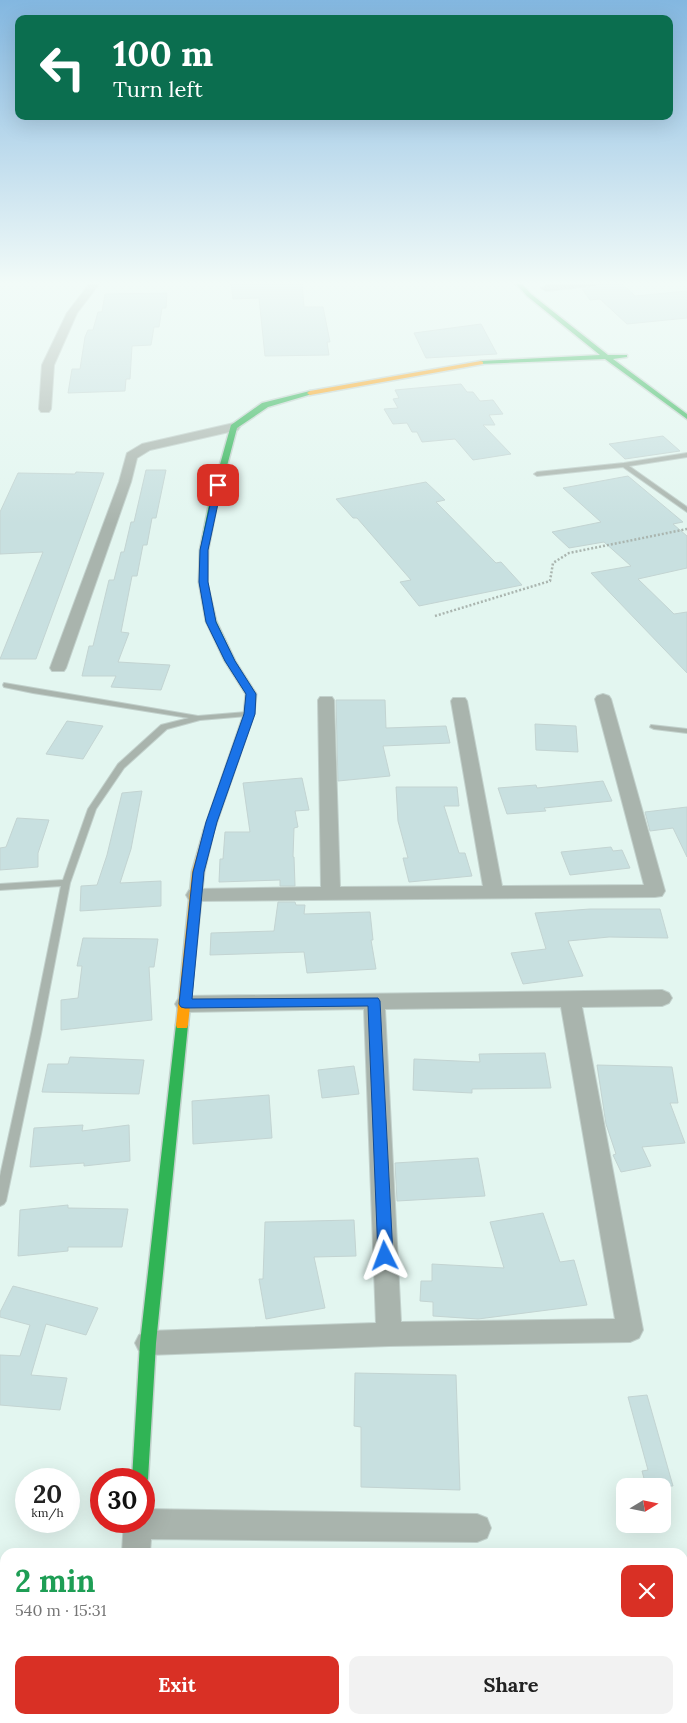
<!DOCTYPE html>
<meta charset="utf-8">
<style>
:root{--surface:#fff;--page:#f2f2f2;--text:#222;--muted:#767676;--accent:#d93025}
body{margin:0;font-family:Lora,serif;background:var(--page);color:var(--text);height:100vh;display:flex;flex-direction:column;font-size:19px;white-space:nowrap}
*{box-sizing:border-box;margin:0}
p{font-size:16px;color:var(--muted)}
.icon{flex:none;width:28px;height:28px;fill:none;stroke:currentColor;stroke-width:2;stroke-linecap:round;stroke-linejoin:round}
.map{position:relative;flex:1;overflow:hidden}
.panel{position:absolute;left:0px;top:1548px;width:688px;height:176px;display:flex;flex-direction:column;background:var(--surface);border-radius:15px 15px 0 0;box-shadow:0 5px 20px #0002}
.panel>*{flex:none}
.banner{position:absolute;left:15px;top:15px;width:658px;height:105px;border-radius:10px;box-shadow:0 5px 20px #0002;background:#0b6e4f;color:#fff;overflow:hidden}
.needle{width:32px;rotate:80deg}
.fabs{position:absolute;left:616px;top:1478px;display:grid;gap:10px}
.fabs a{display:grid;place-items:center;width:55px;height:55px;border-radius:10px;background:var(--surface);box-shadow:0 5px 20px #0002;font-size:25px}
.speed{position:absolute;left:15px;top:1468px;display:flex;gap:10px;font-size:25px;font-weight:700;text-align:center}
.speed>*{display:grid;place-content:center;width:65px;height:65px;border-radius:50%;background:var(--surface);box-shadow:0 5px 20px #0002;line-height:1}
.speed small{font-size:12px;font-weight:400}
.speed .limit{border:8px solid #d22;background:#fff;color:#111}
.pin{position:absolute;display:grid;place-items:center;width:42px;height:42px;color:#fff;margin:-21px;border-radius:10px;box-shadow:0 2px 8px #0006}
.me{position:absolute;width:55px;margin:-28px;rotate:357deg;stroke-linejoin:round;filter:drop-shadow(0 0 4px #0008)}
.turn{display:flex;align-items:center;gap:18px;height:105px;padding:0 15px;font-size:22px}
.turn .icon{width:65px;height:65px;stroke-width:2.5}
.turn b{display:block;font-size:35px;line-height:42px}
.round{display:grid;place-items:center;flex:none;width:52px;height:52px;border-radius:10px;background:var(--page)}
.head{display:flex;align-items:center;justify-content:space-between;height:85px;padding:0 15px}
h1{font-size:30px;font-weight:700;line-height:38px;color:#1e9e55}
.action{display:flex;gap:10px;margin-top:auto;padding:10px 15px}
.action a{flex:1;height:58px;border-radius:10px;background:var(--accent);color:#fff;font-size:20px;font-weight:700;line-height:58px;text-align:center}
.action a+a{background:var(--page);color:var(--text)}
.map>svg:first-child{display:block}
.building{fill:#c8e0e0;stroke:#c3d4d2}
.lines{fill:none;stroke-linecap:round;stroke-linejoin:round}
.lane-casing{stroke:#c2d1cc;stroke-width:2}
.street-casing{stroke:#c2d1cc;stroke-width:2}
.fast-casing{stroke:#c2d1cc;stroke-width:3}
.slow-casing{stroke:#c2d1cc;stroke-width:3}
.path{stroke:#aab5af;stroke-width:2.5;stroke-dasharray:2 2;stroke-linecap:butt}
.lane{fill:#a9b4ad;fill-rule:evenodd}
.street{fill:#a9b4ad;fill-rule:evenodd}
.fast{fill:#30b455;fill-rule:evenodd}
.slow{fill:#ff9f0a;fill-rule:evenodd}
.route{fill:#1a73e8;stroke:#114b97}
</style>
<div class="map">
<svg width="687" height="1723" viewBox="0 0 687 1723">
<rect width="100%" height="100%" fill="#e3f6f0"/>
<path class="building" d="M231,283H302L304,307H323L330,342H327L329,355L265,356L259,298L233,299Z
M601,283H622L635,296L687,291V318L627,324L600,299L590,300L582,289L594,288Z
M167,293L166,308H162L159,327H154L151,345L132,346L130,379H126L125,391L68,393L72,369H80L85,337L88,330H93L98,312H102L105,294Z
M481,324L497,354L426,358L414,333Z
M461,384L467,392H473L480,401L493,400L503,414L489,415L495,425H483L511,454L473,460L455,439L422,442L417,432H412L407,423L393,424L384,409L398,408L393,399L399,398L395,390Z
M663,436L680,451L625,459L609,444Z
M146,470H166L156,518H152L147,545H143L137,576H132L121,632L129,633L118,662L170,665L161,690L111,687L116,676H82L89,646H93L109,580H114L121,552H124L131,522H134Z
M76,472L104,473L36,659H0L43,552L0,554V512L18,473L75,474Z
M628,476L683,522L673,524L687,536V568L638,579L674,614L687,612V673L591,573L631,566L604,542L569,548L552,532L601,522L563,488Z
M426,482L445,500L436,502L496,563L501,562L522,585L419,606L400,582L411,580L357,518H353L336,499Z
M336,700H385L386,728L446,726L450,743L383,746L390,776L338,781Z
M67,721L103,726L83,759L46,754Z
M535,724L576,726L578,752L536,750Z
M302,778L309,810L295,811L298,827L294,828L293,857H294L295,886H280V880L219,882L220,859H223L225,832H250L243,783Z
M603,781L612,801L544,808L546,811L507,814L498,788L536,785L537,788Z
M396,787H457L459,806H444L459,853H465L472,876L409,882L403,858H408L398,821Z
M142,791L131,849L120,883L161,881V906L80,911L81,886L97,885L107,855L122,793Z
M687,807V857L673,828L650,831L645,812Z
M17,818L49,820L38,853V867L0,870V848L6,847Z
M611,847L613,851L622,850L630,868L570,875L561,852Z
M278,902H295L296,905H305L304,914L370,912L373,940H371L376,969L307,973L304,952L210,955L211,933L274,931Z
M590,909H660L668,938L609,937L568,941L583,976L523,984L511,953L546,949L535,913Z
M83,938L158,939L154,967H149L152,1020L61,1030V1000L78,998L82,966H77Z
M545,1053L551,1088L472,1089V1093L413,1090L414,1059L480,1062L479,1054Z
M70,1057L144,1060L139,1094L42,1092L48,1064H68Z
M597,1065L672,1067L678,1103H670L685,1143L642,1147L651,1166L621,1172L613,1155L616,1154L606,1124Z
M354,1066L359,1094L322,1098L318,1070Z
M269,1095L272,1138L193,1144L192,1101Z
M83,1125L82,1131L129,1125L130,1161L84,1166V1163L30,1167L34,1128Z
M478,1158L485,1196L397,1201L395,1163Z
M68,1205V1208L128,1209L122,1247H68V1251L18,1256L20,1210Z
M543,1213L560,1262L574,1260L587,1305L478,1319L433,1316V1302L420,1301L421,1281H432V1264L504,1268L490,1222Z
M354,1220L356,1256L314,1257L325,1308L266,1319L259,1279H263L265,1222Z
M13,1286L98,1308L86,1335L46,1324L31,1375L67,1378L60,1410L0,1405V1355L20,1356L30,1325L0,1317V1312Z
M355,1373L456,1375L460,1490L361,1487V1427L354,1426Z
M647,1395L673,1486H646L642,1471L648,1470L628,1397Z"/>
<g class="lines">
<defs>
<path id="lane" d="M687,453V457L629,466L687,507V512L623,467L537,476L534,474L537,472L624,463Z
M4,683L198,716L247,712L251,714L247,716L200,720L167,729L124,768L96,809L70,883L41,1034L6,1201L4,1204L0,1206V1176L31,1034L61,886L0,890V884L63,880L88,809L118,764L161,725L189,718L33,693L4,687L3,685Z
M651,725L687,729V733L654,729L650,727Z"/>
<path id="street" d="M90,283H100L77,313L54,365L51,409L49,412H41L39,409L42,365L67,313Z
M569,283H599L594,286L546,291L541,288L546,285Z
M234,423L240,427L238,430L150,450L137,458L131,482L66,668L64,671H52L50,668L119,482L127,453L142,444Z
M603,694L609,696L611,699L665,891L662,896L655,897L196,901L189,900L186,895L189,890L196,889L321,887L318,700L320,697H332L334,700L340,887L483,886L451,701L453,698H465L467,701L502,886L644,885L595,699L597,696Z
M662,990L669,993L672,998L669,1003L662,1006L582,1007L643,1330L639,1338L630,1342L389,1346L148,1355L139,1351L135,1343L139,1335L148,1331L376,1323L364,1009L185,1012L178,1009L175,1004L178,999L185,996ZM561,1007L615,1319L401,1322L385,1009Z
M144,1509L477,1514L487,1518L491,1528L487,1538L477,1542L151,1539L150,1552H122L124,1521H144Z
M101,1719H133L132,1723H100Z"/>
<path id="fast" d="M515,283H521L531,294L608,355H627V357L613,359L687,414V419L605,359L479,364V362L481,361L600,355L527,296Z
M310,391L313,393L312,394L268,407L237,428L217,504L208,550L207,582L216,621L235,661L256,694L254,714L214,830L209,834L204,830L244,714L246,694L225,661L206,621L199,582L200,550L209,504L231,425L262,403Z
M182,1020L187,1022L188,1025L156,1343L148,1479L144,1486V1479H132L140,1343L176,1025L177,1022Z"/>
<path id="slow" d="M481,361L483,362V364L310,395L307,393L310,391Z
M209,826L214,830L204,872L188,1025L187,1028H177L176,1025L192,872L204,830Z"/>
</defs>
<use href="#lane" class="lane-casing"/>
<use href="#street" class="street-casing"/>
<use href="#fast" class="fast-casing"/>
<use href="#slow" class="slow-casing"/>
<path class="path" d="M435,616L550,581L553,563L569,553L687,529"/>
<use href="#lane" class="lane"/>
<use href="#street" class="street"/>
<use href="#fast" class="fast"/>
<use href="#slow" class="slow"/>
</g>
<linearGradient id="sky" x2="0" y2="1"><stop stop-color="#83b7e0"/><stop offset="0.54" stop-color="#f2fbf8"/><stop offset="1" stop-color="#f2fbf8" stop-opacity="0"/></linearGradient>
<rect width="687" height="524" fill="url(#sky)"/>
<path class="route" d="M215,483L222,485L208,550V582L216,622L235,661L256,694L255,714L217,822L204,872L192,999L378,998L380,1001L393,1256L391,1260L385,1262L380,1260L378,1256L368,1006L185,1008L181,1007L179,1004L193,872L206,822L244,714L246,694L225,661L206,622L199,582L200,550Z"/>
</svg>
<div class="fabs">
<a><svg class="needle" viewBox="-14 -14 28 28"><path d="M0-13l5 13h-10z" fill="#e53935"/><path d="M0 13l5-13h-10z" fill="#767676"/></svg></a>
</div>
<div class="speed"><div>20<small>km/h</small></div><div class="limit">30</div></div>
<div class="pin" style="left:218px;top:485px;background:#d93025"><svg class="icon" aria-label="arrive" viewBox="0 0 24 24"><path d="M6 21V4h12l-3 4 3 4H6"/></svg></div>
<svg class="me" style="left:385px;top:1256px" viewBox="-20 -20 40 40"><path d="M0-17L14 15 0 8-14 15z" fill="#1a73e8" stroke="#fff" stroke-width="4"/></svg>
<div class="banner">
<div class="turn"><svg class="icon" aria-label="left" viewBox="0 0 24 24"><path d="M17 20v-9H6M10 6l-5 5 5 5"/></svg><div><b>100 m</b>Turn left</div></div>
</div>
<section class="panel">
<div class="head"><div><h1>2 min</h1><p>540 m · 15:31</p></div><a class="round" style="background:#d93025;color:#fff"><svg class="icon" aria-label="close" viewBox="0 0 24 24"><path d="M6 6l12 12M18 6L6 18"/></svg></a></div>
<div class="action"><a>Exit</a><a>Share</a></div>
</section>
</div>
